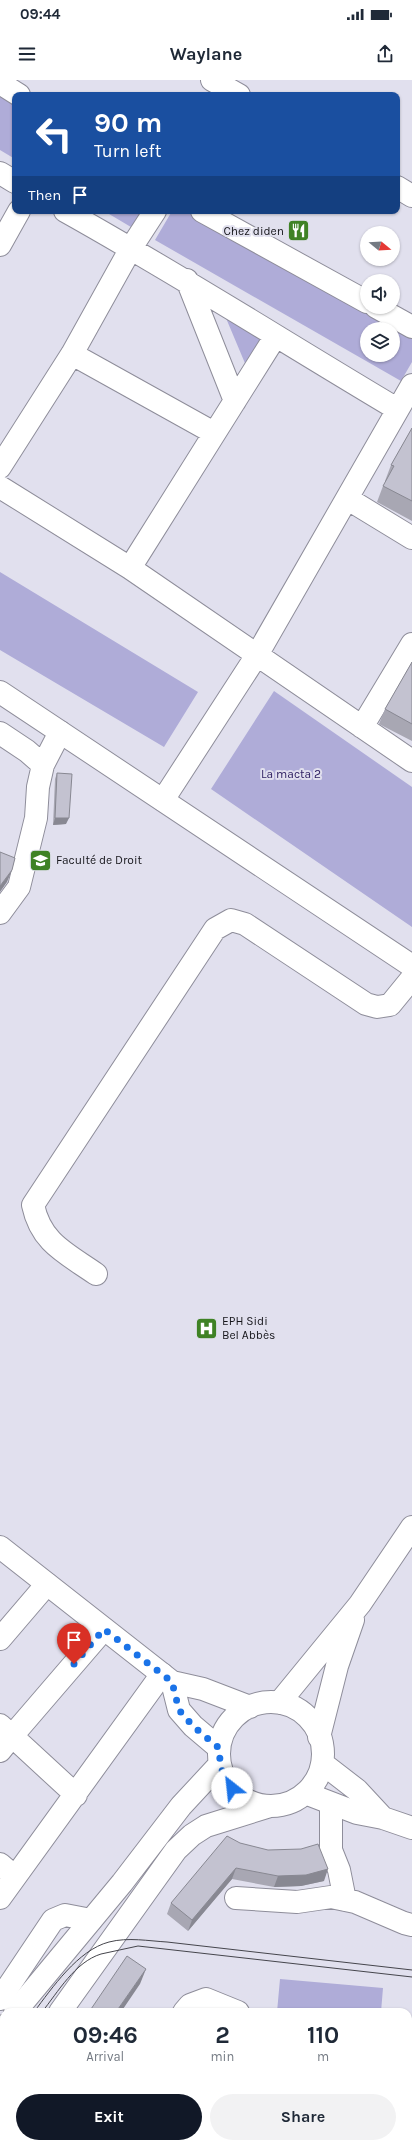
<!DOCTYPE html>
<meta charset="utf-8">
<style>
:root{--surface:#fff;--page:#f2f2f3;--text:#1f2937;--muted:#747a83;--accent:#111827}
body{margin:0;font-family:Karla,sans-serif;background:var(--page);color:var(--text);height:100vh;display:flex;flex-direction:column;font-size:15px;white-space:nowrap}
*{box-sizing:border-box;margin:0}
p{font-size:13px;color:var(--muted)}
.icon{flex:none;width:22px;height:22px;fill:none;stroke:currentColor;stroke-width:2;stroke-linecap:round;stroke-linejoin:round}
.map{position:relative;flex:1;overflow:hidden}
.panel{position:absolute;left:0px;top:1928px;width:412px;height:140px;display:flex;flex-direction:column;background:var(--surface);border-radius:12px 12px 0 0;box-shadow:0 1px 3px #0004}
.panel>*{flex:none}
.guide{position:absolute;left:12px;top:12px;width:388px;height:122px;border-radius:8px;box-shadow:0 1px 3px #0004;background:#1a4fa0;color:#fff;overflow:hidden}
.needle{width:26px;rotate:108deg}
.tools{position:absolute;left:360px;top:146px;display:grid;gap:8px}
.tools a{display:grid;place-items:center;width:40px;height:40px;border-radius:50%;background:var(--surface);box-shadow:0 1px 3px #0004;font-size:20px}
.pin{position:absolute;display:grid;place-items:center;width:34px;height:34px;color:#fff;margin:-41px -17px;border-radius:50% 50% 50% 0;rotate:-45deg;box-shadow:0 0 4px #0007}
.pin .icon{rotate:45deg}
.me{position:absolute;width:44px;margin:-22px;rotate:331deg;stroke-linejoin:round;filter:drop-shadow(0 0 3px #0008)}
.turn{display:flex;align-items:center;gap:14px;height:84px;padding:0 16px;font-size:18px}
.turn .icon{width:52px;height:52px;stroke-width:2.5}
.turn b{display:block;font-size:28px;line-height:34px}
.then{display:flex;align-items:center;height:38px;padding:0 16px;background:#0003;gap:8px;font-size:15px}
.eta{display:flex;justify-content:space-evenly;align-items:center;height:68px;text-align:center}
.eta b{font-size:24px;font-weight:700;line-height:28px}
.button{display:flex;gap:8px;margin-top:auto;padding:8px 16px}
.button a{flex:1;height:46px;border-radius:24px;background:var(--accent);color:#fff;font-size:16px;font-weight:700;line-height:46px;text-align:center}
.button a+a{background:var(--page);color:var(--text)}
.status{display:flex;justify-content:space-between;align-items:center;height:28px;padding:0 20px;background:var(--surface);direction:ltr}
.status svg{height:11px;fill:currentColor}
header{display:flex;justify-content:space-between;align-items:center;height:52px;padding:0 16px;background:var(--surface);font-size:18px;font-weight:700}
.map>svg:first-child{display:block}
.green{fill:#afacd8;fill-rule:evenodd}
.lines{fill:none;stroke-linecap:round;stroke-linejoin:round}
.minor-casing{stroke:#8e8d9a;stroke-width:24}
.major-casing{stroke:#8e8d9a;stroke-width:24}
.minor{stroke:#fff;stroke-width:22}
.major{stroke:#fff;stroke-width:22}
.tram{stroke:#45454c;stroke-width:1}
.wall{fill:#a8a7b3}
.shaded-wall{fill:#888892}
.building{fill:#c3c2d0;stroke:#888892}
.route{stroke:#1a73e8;stroke-width:7;stroke-dasharray:0 12.6}
.labels{text-anchor:middle;dominant-baseline:central;stroke-width:4;stroke-linejoin:round;paint-order:stroke}
.poi-label{font-size:12px;fill:#15151a;stroke:#e1e0ee;text-anchor:start}
.park-label{font-size:12px;fill:#2f2062;stroke:#e1e0ee}
</style>
<div class="status"><b>09:44</b><svg viewBox="0 0 49 12"><path d="M0 12V9h3v3zM5 12V6h3v6zM10 12V3h3v9zM15 12V0h3v12zM26 1h20v11H26zM47 4h2v5h-2z"/></svg></div>
<header><svg class="icon" aria-label="menu" viewBox="0 0 24 24"><path d="M4 6h16M4 12h16M4 18h16"/></svg>Waylane<svg class="icon" aria-label="share" viewBox="0 0 24 24"><path d="M12 15V3M7 8l5-5 5 5M5 13v7h14v-7"/></svg></header>
<div class="map">
<svg width="412" height="2068" viewBox="0 0 412 2068">
<rect width="100%" height="100%" fill="#e1e0ee"/>
<path class="green" d="M0,14L15,22V79L0,70Z
M104,131H147L136,150Z
M172,131H195L412,258V282L401,301L155,160ZM367,249H393V275H367Z
M223,231L268,255L247,288Z
M0,492L198,612L164,667L0,570Z
M274,611L412,707V847L211,709Z
M280,1899L383,1908L381,1932H277Z"/>
<g class="lines">
<defs>
<path id="minor" d="M212,0L239,15
M0,3L19,15
M0,93L15,102
M397,107L412,116
M65,131C178,194 286,263 397,329
M202,131L367,222
M0,165L19,131
M187,200L235,321
M376,227L412,247
M72,274L214,353
M0,387L72,274L131,168L155,131
M0,407L130,488L412,681
M348,419L412,458
M130,488L275,257
M362,647L412,564
M0,653L27,671L43,685
M163,720L257,575L412,305
M0,833L19,807L36,738L38,707L43,685L60,652
M96,1194C66,1173 41,1163 33,1125L215,849L231,840L245,844L366,924L377,927L390,925L412,898
M0,1559L47,1504
M0,1645L12,1656L0,1671
M76,1715L12,1656L104,1549
M331,1724V1770L339,1790L345,1820
M0,1784L15,1797
M0,1818L162,1594
M236,1818L297,1822L331,1817L355,1822L404,1843L412,1845
M0,1919L53,1840L65,1835L91,1840
M184,1932L190,1925L206,1919L238,1932
M408,1994L412,1995
M205,2064L246,2068
M86,2068L89,2064"/>
<path id="major" d="M0,612L412,886
M0,1467L172,1602L203,1609L250,1627
M172,1602L179,1630L193,1646L219,1668
M219 1674a52 52 0 1 1 104 0a52 52 0 1 1-104 0Z
M279,1623L360,1524L412,1447
M319,1657L337,1586L353,1540
M322,1683L357,1710L383,1738
M305,1713L357,1733L383,1738L412,1748
M15,1932L122,1803L181,1726L220,1684
M60,1932L176,1770L192,1755L206,1746L270,1726
M0,1951L4,1946
M0,2020L4,2013"/>
</defs>
<use href="#minor" class="minor-casing"/>
<use href="#major" class="major-casing"/>
<use href="#minor" class="minor"/>
<use href="#major" class="major"/>
<path class="tram" d="M34,1932C52,1908 78,1870 109,1862C128,1857 149,1861 167,1862L412,1890
M42,1932C58,1912 75,1882 101,1874C113,1871 126,1869 138,1866L412,1897
M0,1978L4,1972
M0,1989L4,1984"/>
</g>
<path class="wall" d="M412,348V441L377,422L383,406L386,402L385,401L391,385Z
M412,582V661L379,644L385,629Z
M57,693L66,744L53,745L55,699Z
M240,1763L324,1801L301,1806L274,1807L232,1799L188,1851L167,1834L171,1823Z"/>
<path class="shaded-wall" d="M55,738H69L66,744L53,745Z
M12,790L7,802L0,812V806Z
M236,1788L232,1799L188,1851L192,1840Z
M328,1789L324,1801L301,1806L274,1807L278,1796Z
M146,1889L140,1904L121,1932H116Z
M408,2022H412V2037L408,2036Z
M144,2064H149L146,2068H141Z"/>
<path class="building" d="M412,348V421L383,406L394,386L391,385Z
M412,582V644L385,629Z
M57,693L72,694L69,738H55Z
M0,772L15,778L12,790L0,806Z
M227,1756L240,1763L268,1770L301,1769L318,1764L328,1789L306,1795L278,1796L236,1788L192,1840L171,1823Z
M127,1876L146,1889L116,1932H89Z
M408,2002H412V2022H408Z
M4,2051V2064H27L32,2068H0V2057Z
M103,2064H144L141,2068H100Z
M165,2064H197L196,2068H164Z"/>
<g class="lines">
<path class="route" d="M74,1584L104,1549L172,1602L179,1630L193,1646L219,1668C220,1683 221,1696 232,1708"/>
</g>
<defs>
<symbol id="restaurant-square" viewBox="-11 -11 22 22"><rect x="-9" y="-9" width="18" height="18" rx="4" fill="#3f8225" stroke="#e1e0ee"/><path d="M-5-6h1v4h1v-4h1v4h1v-4h1v5L-1.5 .5V6h-2V.5L-5-1ZM5-6V6H3V1.5H1.5Q1.5-4 5-6Z" fill="#fff"/></symbol>
<symbol id="university-square" viewBox="-11 -11 22 22"><rect x="-9" y="-9" width="18" height="18" rx="4" fill="#3f8225" stroke="#e1e0ee"/><path d="M0-5L7-2L0 1L-7-2ZM-4 1L0 2.5L4 1V4Q0 6-4 4Z" fill="#fff"/></symbol>
<symbol id="hospital-square" viewBox="-11 -11 22 22"><rect x="-9" y="-9" width="18" height="18" rx="4" fill="#3f8225" stroke="#e1e0ee"/><path d="M-5-5h3v3.5h4V-5h3V5h-3V1.5h-4V5h-3Z" fill="#fff"/></symbol>
</defs>
<g fill-rule="evenodd">
<use href="#restaurant-square" x="286" y="138" width="25" height="25"/>
<use href="#university-square" x="28" y="768" width="25" height="25"/>
<use href="#hospital-square" x="194" y="1236" width="25" height="25"/>
</g>
<g class="labels">
<g class="poi-label">
<text x="284" y="151" text-anchor="end">Chez diden</text>
<text x="56" y="780">Faculté de Droit</text>
<text x="222" y="1241">EPH Sidi<tspan x="222" dy="14">Bel Abbès</tspan></text>
</g>
<g class="park-label">
<text x="291" y="694">La macta 2</text>
</g>
</g>
</svg>
<div class="tools">
<a><svg class="needle" viewBox="-14 -14 28 28"><path d="M0-13l5 13h-10z" fill="#e53935"/><path d="M0 13l5-13h-10z" fill="#747a83"/></svg></a>
<a><svg class="icon" aria-label="sound" viewBox="0 0 24 24"><path d="M4 9h4l5-4v14l-5-4H4zM17 9q2 3 0 6"/></svg></a>
<a><svg class="icon" aria-label="layers" viewBox="0 0 24 24"><path d="M12 4l9 5-9 5-9-5zM3 14l9 5 9-5"/></svg></a>
</div>
<div class="pin" style="left:74px;top:1584px;background:#d93025"><svg class="icon" aria-label="arrive" viewBox="0 0 24 24"><path d="M6 21V4h12l-3 4 3 4H6"/></svg></div>
<svg class="me" style="left:232px;top:1708px" viewBox="-20 -20 40 40"><circle r="19" fill="#fff"/><path d="M0-13L10 11 0 6-10 11z" fill="#1a73e8"/></svg>
<div class="guide">
<div class="turn"><svg class="icon" aria-label="left" viewBox="0 0 24 24"><path d="M17 20v-9H6M10 6l-5 5 5 5"/></svg><div><b>90 m</b>Turn left</div></div>
<div class="then">Then<svg class="icon" aria-label="arrive" viewBox="0 0 24 24"><path d="M6 21V4h12l-3 4 3 4H6"/></svg></div>
</div>
<section class="panel">
<div class="eta">
<div><b>09:46</b><p>Arrival</p></div>
<div><b>2</b><p>min</p></div>
<div><b>110</b><p>m</p></div>
</div>
<div class="button"><a>Exit</a><a>Share</a></div>
</section>
</div>
